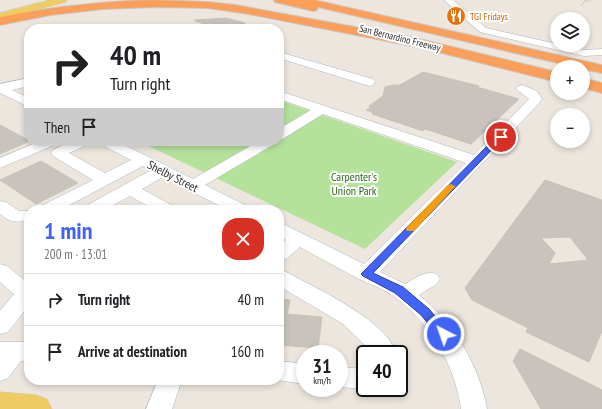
<!DOCTYPE html>
<meta charset="utf-8">
<style>
:root{--surface:#fff;--page:#f2f2f2;--text:#202124;--muted:#757577;--line:#e0e0e0;--accent:#4164f6}
body{margin:0;font-family:"PT Sans Narrow",sans-serif;background:var(--page);color:var(--text);height:100vh;display:flex;flex-direction:column;font-size:15px;white-space:nowrap}
*{box-sizing:border-box;margin:0}
p{font-size:13px;color:var(--muted)}
.icon{flex:none;width:22px;height:22px;fill:none;stroke:currentColor;stroke-width:2;stroke-linecap:round;stroke-linejoin:round}
.map{position:relative;flex:1;overflow:hidden}
.panel{position:absolute;left:24px;top:205px;width:260px;height:180px;display:flex;flex-direction:column;background:var(--surface);border-radius:16px;box-shadow:0 2px 6px #0003}
.panel>*{flex:none}
.top-card{position:absolute;left:24px;top:24px;width:260px;height:122px;border-radius:16px;box-shadow:0 2px 6px #0003;background:#fff;color:var(--text);overflow:hidden}
.controls{position:absolute;left:550px;top:12px;display:grid;gap:8px}
.controls a{display:grid;place-items:center;width:40px;height:40px;border-radius:50%;background:var(--surface);box-shadow:0 2px 6px #0003;font-size:20px}
.speed{position:absolute;left:296px;top:345px;display:flex;gap:8px;font-size:20px;font-weight:700;text-align:center}
.speed>*{display:grid;place-content:center;width:52px;height:52px;border-radius:50%;background:var(--surface);box-shadow:0 2px 6px #0003;line-height:1}
.speed small{font-size:10px;font-weight:400}
.speed .limit{border:2px solid #111;border-radius:6px;background:#fff;color:#111}
.pin{position:absolute;display:grid;place-items:center;width:34px;height:34px;color:#fff;margin:-17px;border:2px solid #fff;border-radius:50%;box-shadow:0 1px 4px #0007}
.me{position:absolute;width:44px;margin:-22px;rotate:319deg;stroke-linejoin:round;filter:drop-shadow(0 0 3px #0008)}
.turn{display:flex;align-items:center;gap:14px;height:84px;padding:0 20px;font-size:18px}
.turn .icon{width:52px;height:52px;stroke-width:2.5}
.turn b{display:block;font-size:28px;line-height:34px}
.then{display:flex;align-items:center;height:38px;padding:0 20px;background:#0003;gap:8px;font-size:15px}
.round{display:grid;place-items:center;flex:none;width:42px;height:42px;border-radius:16px;background:var(--page)}
.overview{display:flex;align-items:center;justify-content:space-between;height:68px;padding:0 20px}
h1{font-size:24px;font-weight:600;line-height:30px;color:var(--accent)}
ul{padding:0;list-style:none}
li{display:flex;align-items:center;gap:12px;height:52px;padding:0 20px;border-top:1px solid var(--line)}
li div{flex:1}
li b{display:block;font-size:15px}
li em{font-style:normal}
.map>svg:first-child{display:block}
.green{fill:#b4e29b}
.building{fill:#c8c3bd;stroke:#c8c2b7;fill-rule:evenodd}
.lines{fill:none;stroke-linecap:round;stroke-linejoin:round}
.minor-casing{stroke:#b1b4be;stroke-width:1}
.major-casing{stroke:#c8c8c8;stroke-width:1}
.highway-casing{stroke:#c8c8c8;stroke-width:2}
.path{stroke:#c8c8c8;stroke-width:1.5;stroke-dasharray:1.5 1;stroke-linecap:butt}
.minor{fill:#fff;fill-rule:evenodd}
.major{fill:#eecc61;fill-rule:evenodd}
.highway{fill:#fb9f5a;fill-rule:evenodd}
.route{fill:#4164f6;stroke:#2a41a0}
.slow{fill:#f59e0b}
.labels{text-anchor:middle;dominant-baseline:central;stroke-width:4;stroke-linejoin:round;paint-order:stroke}
.far-food-label{font-size:10px;fill:#c56008;stroke:#fff;text-anchor:start}
.far-street-label{font-size:10px;fill:#2b2b2b;stroke:#fff}
.street-label{font-size:12px;fill:#2b2b2b;stroke:#fff}
.park-label{font-size:12px;fill:#2c671c;stroke:#fff}
</style>
<div class="map">
<svg width="602" height="409" viewBox="0 0 602 409">
<rect width="100%" height="100%" fill="#ede6de"/>
<path class="green" d="M279,100L457,162L365,249L138,141H279Z"/>
<path class="building" d="M226,18L245,23L229,29H221L195,21V20Z
M423,72L479,86L477,87L519,99L471,144L425,129L423,131L372,114L374,113L366,110L371,107L369,106L383,96L385,87L393,85H400Z
M0,125L30,141L0,154Z
M41,161L78,183L36,204L0,180Z
M545,180L602,200V331L589,362L526,332L528,328L472,300L465,288ZM570,237L588,260L549,264L555,253L541,238Z
M279,299L290,300L287,314L322,317L318,348L279,345Z
M520,349L602,390V409H541L513,361Z"/>
<g class="lines">
<defs>
<path id="minor" d="M444,0H453L486,28L557,44V45L584,50L602,49V55L584,56L480,32Z
M279,52L373,79L375,82L373,85L369,86L279,58Z
M29,78V86L12,90L29,98V107L0,93V84Z
M522,85L537,91L542,99L540,102L380,272L405,284C416,278 425,270 437,274L440,279L437,284L419,295C454,324 479,364 487,409H461C455,364 429,321 392,295C382,288 370,284 359,279C340,269 320,258 300,247L286,259L279,261V245L286,240L279,236V223L285,225L364,264L466,163L323,114L284,138L279,139V129L311,110L279,99V91L474,155L529,99L516,89L518,86Z
M40,141H59L57,144L0,168V158Z
M72,141H91L89,144L69,153L105,173L131,160L100,144L98,141H116L193,179L259,141H276L274,144L205,185L247,206L250,210H228L163,177L142,189L173,206L176,210H155L130,196L104,210H83L86,206L151,170L143,166L60,210H38L41,206L93,180L53,156L51,153L53,150Z
M0,201L6,202L19,211H29V221C15,222 11,223 0,214Z
M0,264L7,266L29,284V305L8,332L0,334V311L14,294L0,282Z
M279,270L286,272C314,287 390,322 396,354H372V352L343,324L279,286Z
M0,342H29V360L21,361L8,378L0,381Z
M279,361L305,364V384L276,380H279Z
M339,367L365,369V388H369L365,389L339,387Z
M158,380H182L172,409H146Z"/>
<path id="major" d="M50,0H67L66,2L0,19V13Z
M0,392L36,395L47,399L52,409H0Z"/>
<path id="highway" d="M155,0L208,2L235,5L415,38L557,72V82L422,48L249,14L208,8L156,7L103,9L51,15L0,25V17C51,7 102,1 155,0Z
M274,0H314L602,65V73L583,69V67H575L318,7L317,10L313,11L275,2Z
M583,78L602,83V93L583,88Z"/>
</defs>
<use href="#minor" class="minor-casing"/>
<use href="#major" class="major-casing"/>
<use href="#highway" class="highway-casing"/>
<path class="path" d="M584,0L591,1
M581,5L586,1"/>
<use href="#minor" class="minor"/>
<use href="#major" class="major"/>
<use href="#highway" class="highway"/>
</g>
<path class="route" d="M498,135H503L504,137L373,273L403,287L429,309L450,334L449,338L444,339L440,338L421,315L395,293L363,276L361,274Z"/>
<path class="slow" d="M451,184L456,187L454,188L414,231H407L406,229L407,227L448,185Z"/>
<defs>
<symbol id="restaurant-disc" viewBox="-11 -11 22 22"><circle r="9.5" fill="#e8710a" stroke="#fff"/><path d="M-5-6h1v4h1v-4h1v4h1v-4h1v5L-1.5 .5V6h-2V.5L-5-1ZM5-6V6H3V1.5H1.5Q1.5-4 5-6Z" fill="#fff"/></symbol>
</defs>
<g fill-rule="evenodd">
<use href="#restaurant-disc" x="445" y="5" width="22" height="22"/>
</g>
<g class="labels">
<g class="far-food-label">
<text x="470" y="16">TGI Fridays</text>
</g>
<g class="far-street-label">
<text transform="translate(400 38) rotate(14)">San Bernardino Freeway</text>
</g>
<g class="street-label">
<text transform="translate(173 176) rotate(27)">Shelby Street</text>
</g>
<g class="park-label">
<text x="354" y="176">Carpenter's<tspan x="354" dy="14">Union Park</tspan></text>
</g>
</g>
</svg>
<div class="controls">
<a><svg class="icon" aria-label="layers" viewBox="0 0 24 24"><path d="M12 4l9 5-9 5-9-5zM3 14l9 5 9-5"/></svg></a>
<a>+</a>
<a>−</a>
</div>
<div class="speed"><div>31<small>km/h</small></div><div class="limit">40</div></div>
<div class="pin" style="left:501px;top:137px;background:#d93025"><svg class="icon" aria-label="arrive" viewBox="0 0 24 24"><path d="M6 21V4h12l-3 4 3 4H6"/></svg></div>
<svg class="me" style="left:444px;top:334px" viewBox="-20 -20 40 40"><circle r="17" fill="#4164f6" stroke="#fff" stroke-width="3"/><path d="M0-11L8 9 0 5-8 9z" fill="#fff"/></svg>
<div class="top-card">
<div class="turn"><svg class="icon" aria-label="right" viewBox="0 0 24 24"><path d="M7 20v-9h11M14 6l5 5-5 5"/></svg><div><b>40 m</b>Turn right</div></div>
<div class="then">Then<svg class="icon" aria-label="arrive" viewBox="0 0 24 24"><path d="M6 21V4h12l-3 4 3 4H6"/></svg></div>
</div>
<section class="panel">
<div class="overview"><div><h1>1 min</h1><p>200 m · 13:01</p></div><a class="round" style="background:#d93025;color:#fff"><svg class="icon" aria-label="close" viewBox="0 0 24 24"><path d="M6 6l12 12M18 6L6 18"/></svg></a></div>
<ul>
<li><svg class="icon" aria-label="right" viewBox="0 0 24 24"><path d="M7 20v-9h11M14 6l5 5-5 5"/></svg><div><b>Turn right</b></div><em>40 m</em></li>
<li><svg class="icon" aria-label="arrive" viewBox="0 0 24 24"><path d="M6 21V4h12l-3 4 3 4H6"/></svg><div><b>Arrive at destination</b></div><em>160 m</em></li>
</ul>
</section>
</div>
